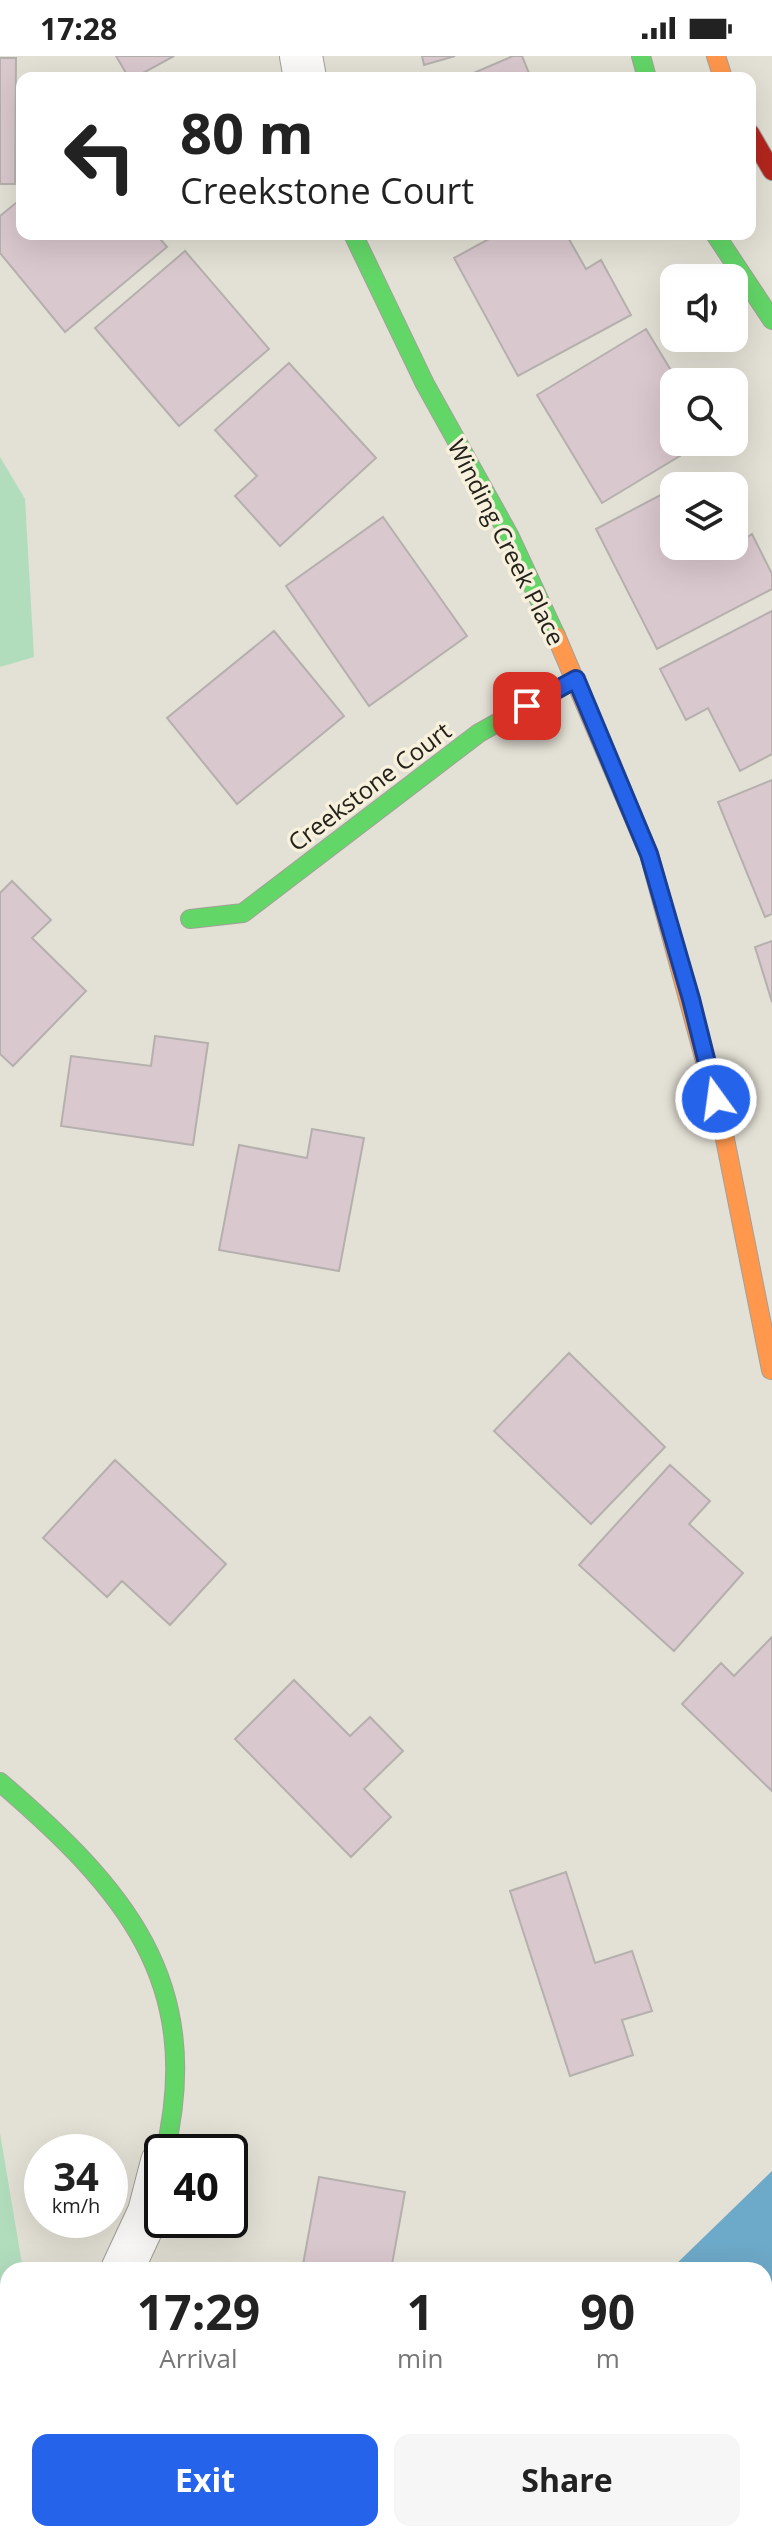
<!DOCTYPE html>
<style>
:root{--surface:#fff;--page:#f6f6f6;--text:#222;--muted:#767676;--accent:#2563eb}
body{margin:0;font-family:"Open Sans",sans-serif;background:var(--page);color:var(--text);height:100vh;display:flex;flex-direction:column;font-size:30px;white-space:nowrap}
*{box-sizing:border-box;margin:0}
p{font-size:26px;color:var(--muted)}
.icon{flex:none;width:44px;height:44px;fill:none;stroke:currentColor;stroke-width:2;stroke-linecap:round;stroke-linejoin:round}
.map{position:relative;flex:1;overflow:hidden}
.drawer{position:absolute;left:0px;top:2206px;width:772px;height:280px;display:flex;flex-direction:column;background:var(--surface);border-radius:24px 24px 0 0;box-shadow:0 8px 32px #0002}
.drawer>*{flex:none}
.hud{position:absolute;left:16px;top:16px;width:740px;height:168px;border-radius:16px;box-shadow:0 8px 32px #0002;background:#fff;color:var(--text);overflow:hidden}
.controls{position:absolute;left:660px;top:208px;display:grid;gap:16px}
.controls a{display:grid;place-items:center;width:88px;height:88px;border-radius:16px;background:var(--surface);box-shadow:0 8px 32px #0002;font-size:40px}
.speed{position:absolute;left:24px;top:2078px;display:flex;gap:16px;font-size:40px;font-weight:700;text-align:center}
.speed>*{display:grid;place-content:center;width:104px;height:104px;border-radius:50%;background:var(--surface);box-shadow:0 8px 32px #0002;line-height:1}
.speed small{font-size:20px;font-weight:400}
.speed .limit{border:4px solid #111;border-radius:12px;background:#fff;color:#111}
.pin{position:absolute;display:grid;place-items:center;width:68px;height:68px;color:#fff;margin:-34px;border-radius:16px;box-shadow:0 4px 12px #0006}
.me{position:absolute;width:88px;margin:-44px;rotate:346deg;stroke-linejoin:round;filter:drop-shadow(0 0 6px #0008)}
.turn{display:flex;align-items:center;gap:28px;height:168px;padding:0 32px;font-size:36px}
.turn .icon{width:104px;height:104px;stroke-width:2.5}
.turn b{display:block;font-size:56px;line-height:68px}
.eta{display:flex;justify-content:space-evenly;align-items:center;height:136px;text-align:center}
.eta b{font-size:48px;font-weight:700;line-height:56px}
.cta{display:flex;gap:16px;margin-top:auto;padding:16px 32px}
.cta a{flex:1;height:92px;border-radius:16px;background:var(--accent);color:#fff;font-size:32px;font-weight:700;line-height:92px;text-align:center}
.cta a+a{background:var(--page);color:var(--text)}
.status{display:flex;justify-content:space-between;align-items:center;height:56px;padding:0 40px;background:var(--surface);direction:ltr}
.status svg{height:22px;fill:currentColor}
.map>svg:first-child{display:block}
.green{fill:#b2ddbd}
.water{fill:#6da9c8}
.building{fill:#d9c8ce;stroke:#b5b0ad;stroke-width:2}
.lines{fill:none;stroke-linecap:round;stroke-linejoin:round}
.street-casing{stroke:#a3a098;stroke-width:44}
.fast-casing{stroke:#a3a098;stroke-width:20}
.slow-casing{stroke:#a3a098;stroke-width:20}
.jam-casing{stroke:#a3a098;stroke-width:20}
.street{stroke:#fbfaf9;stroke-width:42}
.fast{stroke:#63d668;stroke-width:18}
.slow{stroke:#ff974d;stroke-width:18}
.jam{stroke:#b3261e;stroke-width:18}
.route-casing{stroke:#184099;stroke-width:20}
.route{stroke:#2563eb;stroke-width:14}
.labels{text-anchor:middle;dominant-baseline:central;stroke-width:7;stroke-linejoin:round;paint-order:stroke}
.street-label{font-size:24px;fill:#232119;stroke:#f6f0dc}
</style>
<div class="status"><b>17:28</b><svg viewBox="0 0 49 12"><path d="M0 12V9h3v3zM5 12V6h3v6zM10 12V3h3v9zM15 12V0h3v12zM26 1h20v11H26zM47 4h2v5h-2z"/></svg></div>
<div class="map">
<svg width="772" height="2486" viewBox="0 0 772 2486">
<rect width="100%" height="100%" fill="#e3e0d5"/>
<path class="green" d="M0,401L25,443L34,601L0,611Z
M0,2077L23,2214H8V2380L0,2411Z"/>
<path class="water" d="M772,2115V2225L764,2230V2214H670Z"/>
<path class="building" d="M116,0H174L134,22H129Z
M422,0H455L424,9Z
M513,0H522L531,22H462Z
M0,2H16L15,128H0Z
M22,142V178H156L167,191L65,276L0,197V160Z
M498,178H566L586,213L601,204L631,259L518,320L454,202Z
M185,195L269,293L179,370L95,272Z
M646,273L678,326H674V386H703L602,447L537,339Z
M289,307L376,402L280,490L235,440L257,420L215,374Z
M674,432V490H734L752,478L772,518V533L657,593L596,473Z
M383,461L467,580L369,650L286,530Z
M772,555V698L740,715L708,652L686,664L660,613Z
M274,575L344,660L237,748L167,662Z
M772,724V858L765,861L718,746Z
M12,825L51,864L32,882L86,935L13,1010L0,998V837Z
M772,885V946L755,891Z
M155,980L208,987L193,1089L61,1070L71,1000L151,1010Z
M312,1073L364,1082L339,1215L219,1194L239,1089L307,1102Z
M569,1297L665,1391L591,1468L494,1375Z
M115,1404L226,1508L170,1569L122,1525L107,1541L43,1482Z
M670,1409L710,1445L689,1468L743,1517L674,1595L579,1509Z
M772,1581V1735L682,1648L721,1607L734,1620Z
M294,1624L350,1680L370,1661L403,1695L364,1733L391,1761L351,1801L235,1683Z
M566,1816L595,1907L632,1895L652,1955L622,1964L633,1999L570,2020L510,1835Z
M319,2121L405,2136L391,2214H302Z
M159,2478H231L226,2486H153Z"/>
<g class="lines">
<defs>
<path id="street" d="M301,0L305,22
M122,2214L149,2156L162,2106
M0,2473L8,2456"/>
<path id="fast" d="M641,0L647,22
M353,178L425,328L509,479L556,580
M715,178L772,264
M190,863L243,857L479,677L576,623
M0,1726C123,1832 205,1924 165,2096"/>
<path id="slow" d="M716,0L723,22
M556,580L649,798L722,1068L771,1314"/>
<path id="jam" d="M750,77L772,115"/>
</defs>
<use href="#street" class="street-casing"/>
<use href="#fast" class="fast-casing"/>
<use href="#slow" class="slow-casing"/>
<use href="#jam" class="jam-casing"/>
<use href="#street" class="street"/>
<use href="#fast" class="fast"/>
<use href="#slow" class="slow"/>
<use href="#jam" class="jam"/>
</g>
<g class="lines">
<defs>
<path id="route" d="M527,650L576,623L649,798L691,943L716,1043"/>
</defs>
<use href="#route" class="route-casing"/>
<use href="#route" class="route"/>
</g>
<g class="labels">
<g class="street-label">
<text transform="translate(507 486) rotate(63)">Winding Creek Place</text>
<text transform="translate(369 730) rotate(-37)">Creekstone Court</text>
</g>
</g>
</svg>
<div class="controls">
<a><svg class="icon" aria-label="sound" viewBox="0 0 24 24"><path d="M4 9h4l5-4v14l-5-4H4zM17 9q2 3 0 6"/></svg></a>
<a><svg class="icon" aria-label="search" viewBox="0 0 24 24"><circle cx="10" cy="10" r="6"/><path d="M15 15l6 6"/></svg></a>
<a><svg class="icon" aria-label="layers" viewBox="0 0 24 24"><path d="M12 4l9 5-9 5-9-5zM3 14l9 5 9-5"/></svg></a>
</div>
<div class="speed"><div>34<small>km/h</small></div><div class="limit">40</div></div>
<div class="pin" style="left:527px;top:650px;background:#d93025"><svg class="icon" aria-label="arrive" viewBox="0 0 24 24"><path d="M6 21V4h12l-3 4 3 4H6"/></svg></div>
<svg class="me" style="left:716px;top:1043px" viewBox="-20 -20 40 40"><circle r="17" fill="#2563eb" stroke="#fff" stroke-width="3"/><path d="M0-11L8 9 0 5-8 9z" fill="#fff"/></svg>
<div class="hud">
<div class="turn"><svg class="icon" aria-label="left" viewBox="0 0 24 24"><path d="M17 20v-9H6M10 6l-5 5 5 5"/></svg><div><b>80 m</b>Creekstone Court</div></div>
</div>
<section class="drawer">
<div class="eta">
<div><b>17:29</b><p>Arrival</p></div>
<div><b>1</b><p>min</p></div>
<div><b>90</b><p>m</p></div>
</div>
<div class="cta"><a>Exit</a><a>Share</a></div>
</section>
</div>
